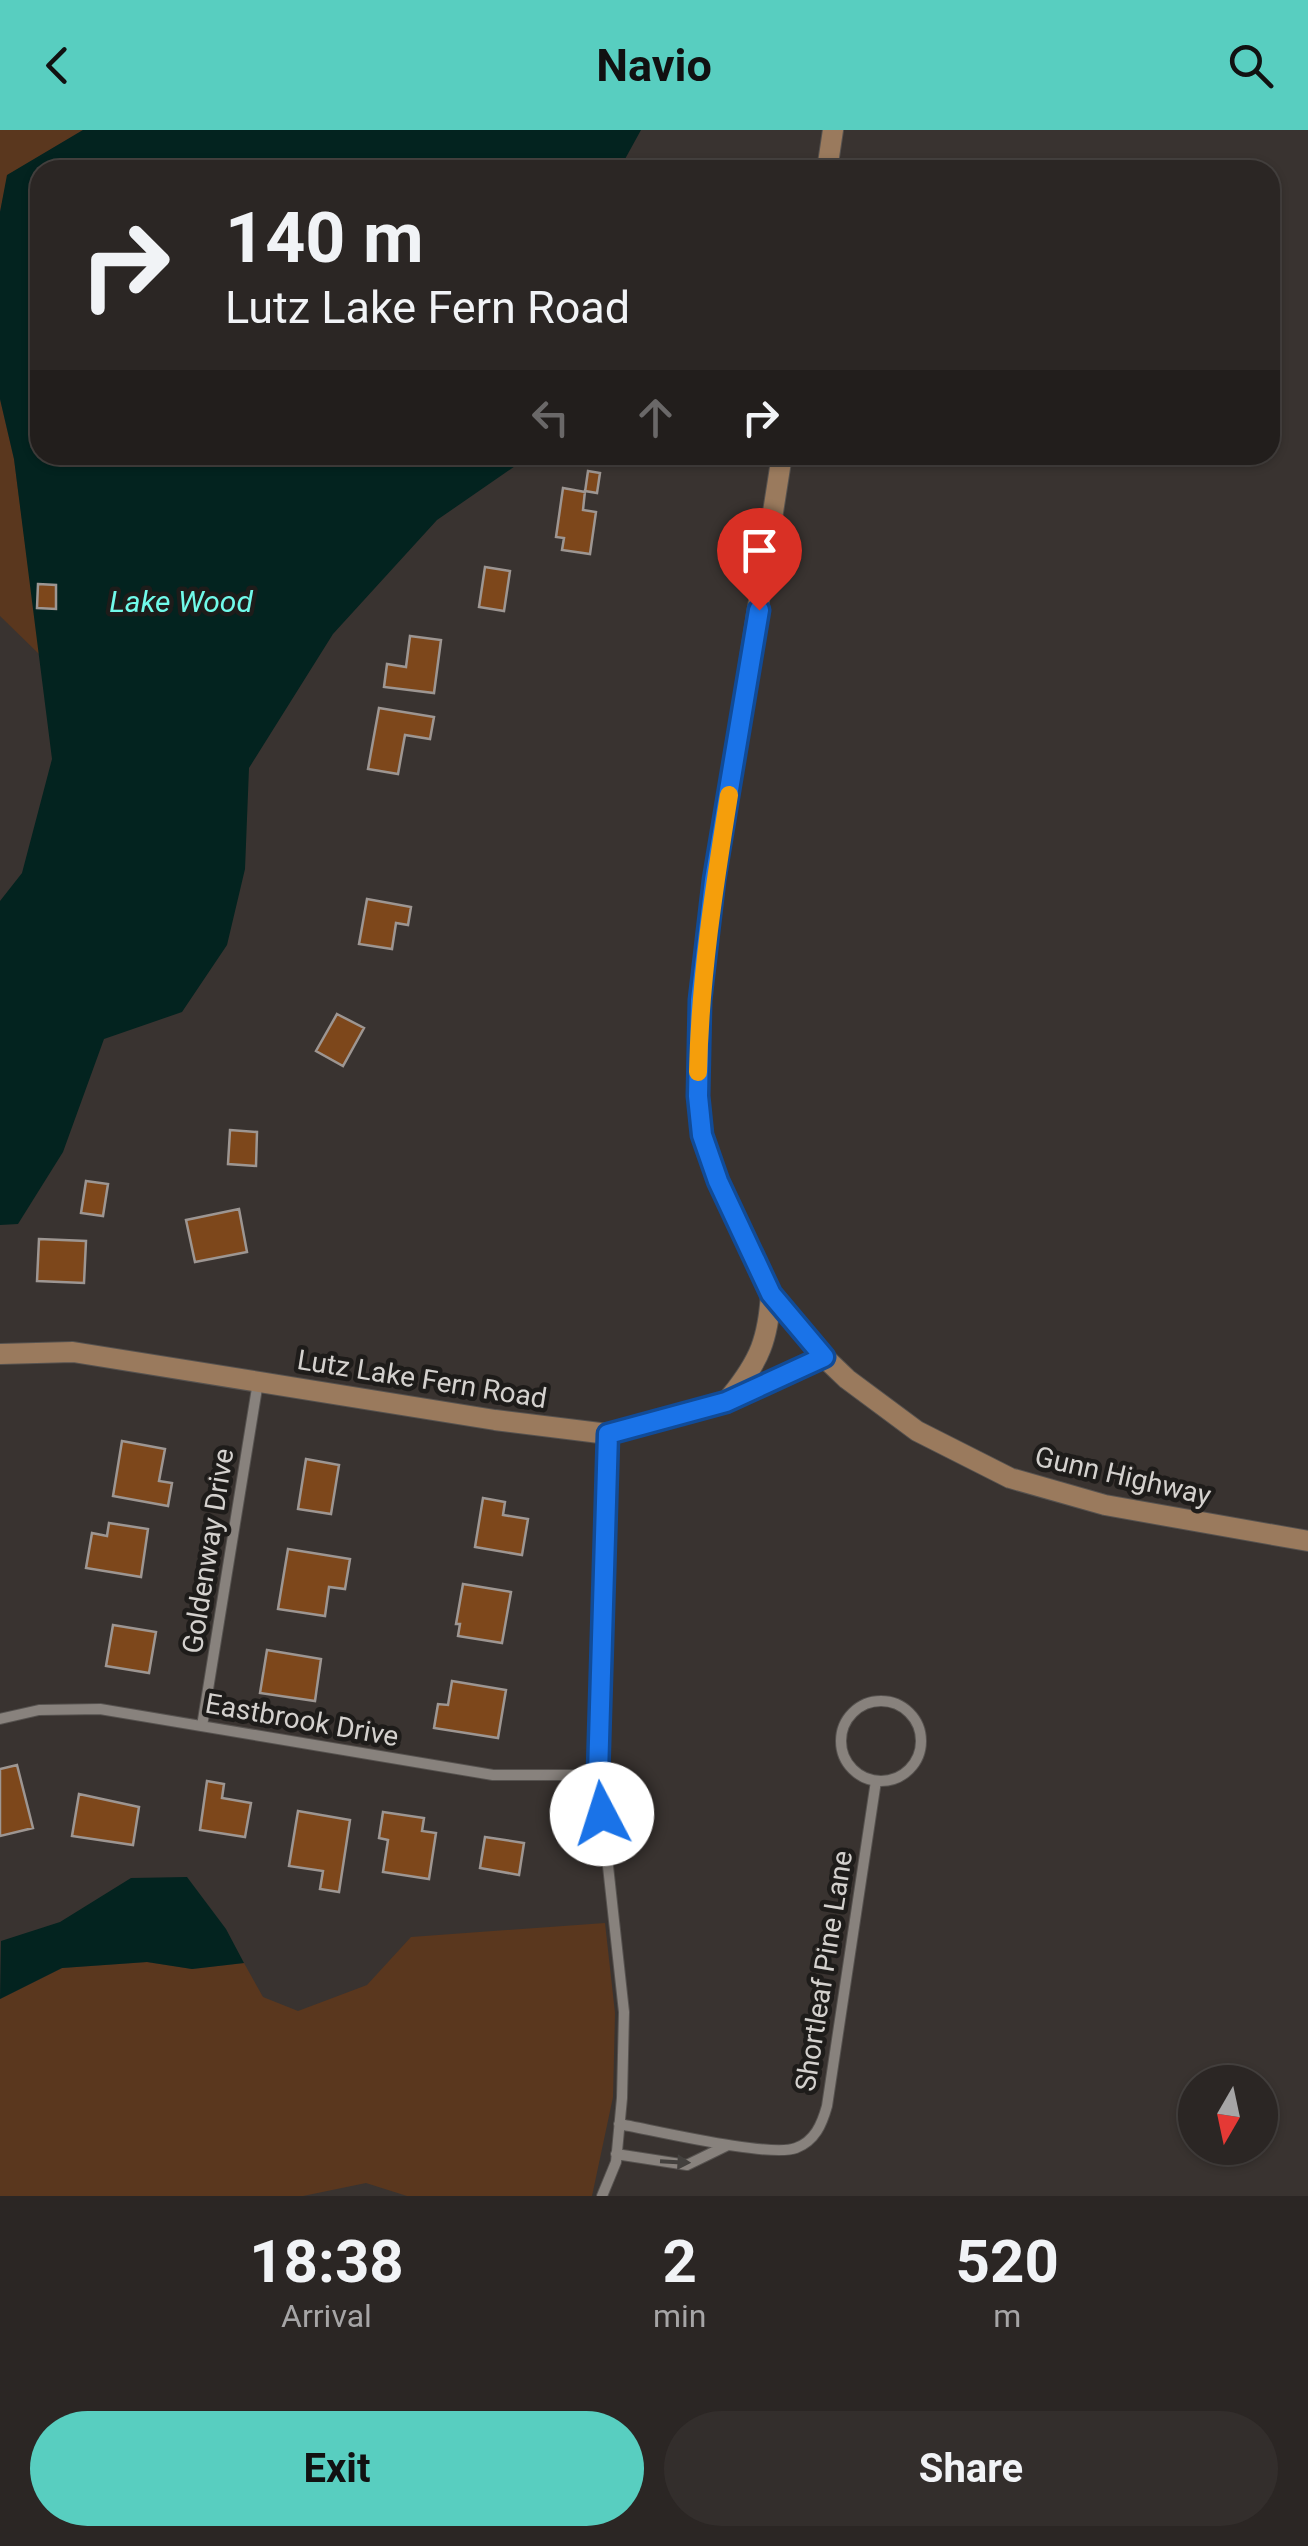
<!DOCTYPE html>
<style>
:root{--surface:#2b2624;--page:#332e2c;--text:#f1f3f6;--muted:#a6a5a6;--line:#474341;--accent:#58cec0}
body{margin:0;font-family:Roboto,sans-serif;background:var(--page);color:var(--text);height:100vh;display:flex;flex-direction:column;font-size:38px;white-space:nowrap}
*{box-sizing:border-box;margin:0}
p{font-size:32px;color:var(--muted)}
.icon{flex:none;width:55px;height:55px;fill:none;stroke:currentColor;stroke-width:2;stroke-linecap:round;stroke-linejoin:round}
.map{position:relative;height:2066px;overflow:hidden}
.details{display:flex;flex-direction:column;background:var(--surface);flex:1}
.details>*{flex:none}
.banner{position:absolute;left:30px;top:30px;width:1250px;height:305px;border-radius:30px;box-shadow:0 2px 8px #0004,0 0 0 2px var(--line);background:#2b2624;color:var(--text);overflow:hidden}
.needle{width:65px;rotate:189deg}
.tools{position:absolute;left:1178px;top:1935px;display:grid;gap:20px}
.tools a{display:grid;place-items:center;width:100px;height:100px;border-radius:50%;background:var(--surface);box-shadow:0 2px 8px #0004,0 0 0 2px var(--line);font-size:50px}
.pin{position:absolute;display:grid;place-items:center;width:85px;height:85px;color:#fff;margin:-102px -42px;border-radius:50% 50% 50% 0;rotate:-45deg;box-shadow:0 0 10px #0007}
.pin .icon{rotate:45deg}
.me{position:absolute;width:110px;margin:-55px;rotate:355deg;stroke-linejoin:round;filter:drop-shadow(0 0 8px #0008)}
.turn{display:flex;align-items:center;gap:35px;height:210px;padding:0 30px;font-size:45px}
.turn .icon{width:130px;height:130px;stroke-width:2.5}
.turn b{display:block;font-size:70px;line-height:85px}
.lanes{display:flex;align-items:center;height:95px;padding:0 30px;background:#0003;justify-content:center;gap:50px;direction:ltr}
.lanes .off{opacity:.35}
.eta{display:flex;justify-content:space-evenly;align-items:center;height:170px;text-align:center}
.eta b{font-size:60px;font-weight:700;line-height:70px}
.primary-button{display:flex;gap:20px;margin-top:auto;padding:20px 30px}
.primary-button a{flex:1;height:115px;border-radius:60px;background:var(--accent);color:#111;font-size:40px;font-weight:700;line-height:115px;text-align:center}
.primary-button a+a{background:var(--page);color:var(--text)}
header{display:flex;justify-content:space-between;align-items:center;height:130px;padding:0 30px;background:var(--accent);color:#111;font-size:45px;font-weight:700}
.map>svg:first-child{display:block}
.green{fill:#5a371e}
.water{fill:#03231f}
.building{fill:#7d471b;stroke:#9d9692;stroke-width:2.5}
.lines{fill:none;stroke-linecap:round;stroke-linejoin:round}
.minor-casing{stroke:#56524f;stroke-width:12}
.secondary-casing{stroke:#56524f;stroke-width:22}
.minor{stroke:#88827d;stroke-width:10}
.secondary{stroke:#9a7a5d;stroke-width:20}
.oneway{fill:#43403d}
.route-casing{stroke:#114b97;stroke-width:25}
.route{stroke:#1a73e8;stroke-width:18}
.slow{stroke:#f59e0b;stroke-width:18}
.labels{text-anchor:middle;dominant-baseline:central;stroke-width:9;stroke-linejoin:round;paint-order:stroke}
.street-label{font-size:28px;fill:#d4d1ce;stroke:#1e1c1a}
.water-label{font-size:30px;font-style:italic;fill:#70faea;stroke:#1e1c1a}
</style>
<header><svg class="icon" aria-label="back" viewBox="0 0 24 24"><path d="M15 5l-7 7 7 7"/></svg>Navio<svg class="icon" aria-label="search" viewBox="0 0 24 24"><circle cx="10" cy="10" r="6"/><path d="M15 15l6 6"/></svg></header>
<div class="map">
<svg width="1308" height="2066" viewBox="0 0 1308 2066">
<rect width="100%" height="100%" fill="#393330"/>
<path class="green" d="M0,0H83L8,45L0,82Z
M0,269L14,329L40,525L0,486Z
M605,1793L615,1883L613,1967L592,2066H407L366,2053L303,2066H0V1869L62,1838L147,1832L192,1839L244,1833L263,1867L298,1881L367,1855L411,1807Z"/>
<path class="water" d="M83,0H641L619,40H40V325H531L437,390L333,504L249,638L245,739L227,815L182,882L104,909L63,1022L18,1094L0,1095V771L22,743L52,629L14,329L0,269V82L7,45Z
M187,1747L226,1799L244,1833L192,1839L147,1832L62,1838L0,1869L1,1811L60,1792L131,1748Z"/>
<path class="building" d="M588,341L600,343L597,363L585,361L583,380L596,382L590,424L562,420L564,408L556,407L563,358L585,362Z
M485,437L510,441L504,481L479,477Z
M38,454L56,455V479L37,478Z
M410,506L441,510L434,563L384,557L387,534L406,537Z
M379,578L434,587L430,609L405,605L398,644L368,639Z
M367,769L411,777L408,795L396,793L392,819L359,814Z
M337,884L364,898L343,936L316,921Z
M230,1000L257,1002L256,1036L228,1034Z
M86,1051L108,1054L103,1086L81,1083Z
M239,1079L247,1122L195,1132L186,1090Z
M39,1109L86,1111L84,1153L37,1151Z
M122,1311L165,1319L159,1351L172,1353L168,1376L113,1366Z
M306,1329L339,1335L331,1384L298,1379Z
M483,1368L505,1372L503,1385L528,1389L522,1425L475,1417Z
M109,1393L148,1399L141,1447L86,1438L92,1403L107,1406Z
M288,1419L350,1429L345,1459L329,1457L325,1486L278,1479Z
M463,1454L511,1462L502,1513L458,1506L460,1494H456Z
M113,1495L156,1502L149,1543L106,1536Z
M267,1520L321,1529L315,1571L260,1563Z
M452,1551L506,1560L498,1608L434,1598L438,1574L448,1575Z
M17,1635L33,1698L0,1706V1639Z
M207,1651L224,1654L222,1668L251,1673L245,1707L200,1700Z
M79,1664L139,1677L133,1715L72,1706Z
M298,1681L350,1690L339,1762L320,1759L323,1741L289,1736Z
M383,1682L424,1688L422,1701L436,1703L429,1749L383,1742L388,1710L379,1708Z
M485,1707L524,1713L519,1745L480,1738Z"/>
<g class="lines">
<defs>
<path id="minor" d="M841 1611a40 40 0 1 1 80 0a40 40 0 1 1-80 0Z
M0,1589L39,1580L100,1579L493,1645H598
M202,1596L258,1252
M619,1994C653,2000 770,2028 796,2018C815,2011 822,1994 827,1976L876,1651
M616,2024L687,2035L728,2015
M602,2066L616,2032L622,1968L624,1882L598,1645L608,1304"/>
<path id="secondary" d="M827,40L833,0
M782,325L715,750L700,870L698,966L702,1005L718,1051L771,1164L824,1227L847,1249L917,1301L1010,1348L1105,1375L1308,1411
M0,1224L73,1222L495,1290L608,1304L726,1272L824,1227
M731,1266C760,1230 768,1209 771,1164"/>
</defs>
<use href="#minor" class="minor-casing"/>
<use href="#secondary" class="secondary-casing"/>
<use href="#minor" class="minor"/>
<use href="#secondary" class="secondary"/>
</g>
<defs><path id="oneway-solid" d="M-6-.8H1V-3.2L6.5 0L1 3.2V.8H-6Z" transform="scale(2.5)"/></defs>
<use class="oneway" href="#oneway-solid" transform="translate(675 2032) rotate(3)"/>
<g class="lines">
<defs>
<path id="route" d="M602,1684L598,1645L608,1304L726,1272L824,1227L771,1164L718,1051L702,1005L698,966L700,870L714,750L759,480"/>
</defs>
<use href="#route" class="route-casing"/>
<use href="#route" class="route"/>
<path class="slow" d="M698,942C700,849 714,758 729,665"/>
</g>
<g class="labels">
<g class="street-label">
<text transform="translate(422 1249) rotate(9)">Lutz Lake Fern Road</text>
<text transform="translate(1123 1346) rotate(13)">Gunn Highway</text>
<text transform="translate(208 1421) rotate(-81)">Goldenway Drive</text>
<text transform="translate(302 1590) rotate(10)">Eastbrook Drive</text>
<text transform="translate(824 1841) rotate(-81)">Shortleaf Pine Lane</text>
</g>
<g class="water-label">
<text x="181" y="471">Lake Wood</text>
</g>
</g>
</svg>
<div class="tools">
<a><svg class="needle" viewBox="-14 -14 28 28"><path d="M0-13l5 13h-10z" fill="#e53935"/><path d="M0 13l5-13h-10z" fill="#a6a5a6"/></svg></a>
</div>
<div class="pin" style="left:759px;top:480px;background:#d93025"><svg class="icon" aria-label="arrive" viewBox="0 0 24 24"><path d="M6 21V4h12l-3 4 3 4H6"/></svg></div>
<svg class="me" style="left:602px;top:1684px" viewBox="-20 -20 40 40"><circle r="19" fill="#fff"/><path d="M0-13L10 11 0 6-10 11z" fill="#1a73e8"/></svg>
<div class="banner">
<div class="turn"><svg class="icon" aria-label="right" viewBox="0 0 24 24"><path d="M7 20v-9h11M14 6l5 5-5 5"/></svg><div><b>140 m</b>Lutz Lake Fern Road</div></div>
<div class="lanes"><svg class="icon off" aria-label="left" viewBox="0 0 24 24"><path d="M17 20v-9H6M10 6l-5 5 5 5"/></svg><svg class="icon off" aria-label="ahead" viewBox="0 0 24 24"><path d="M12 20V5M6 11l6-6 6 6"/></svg><svg class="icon" aria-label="right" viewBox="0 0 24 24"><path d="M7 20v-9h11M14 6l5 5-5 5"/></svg></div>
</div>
</div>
<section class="details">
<div class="eta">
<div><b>18:38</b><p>Arrival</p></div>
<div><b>2</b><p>min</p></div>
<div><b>520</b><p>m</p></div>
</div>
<div class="primary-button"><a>Exit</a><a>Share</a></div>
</section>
